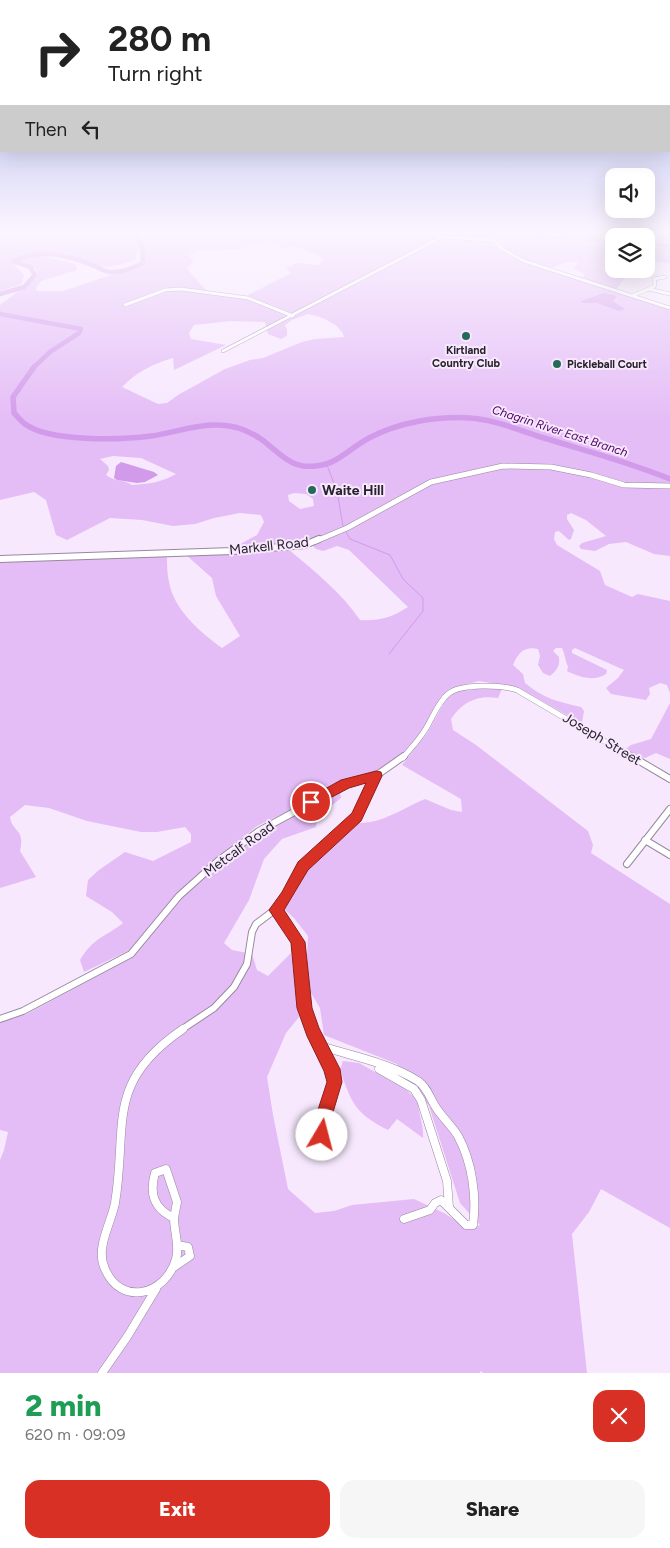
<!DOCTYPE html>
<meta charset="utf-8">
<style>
:root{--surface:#fff;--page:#f6f6f6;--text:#222;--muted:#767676;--accent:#d93025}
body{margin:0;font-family:Figtree,sans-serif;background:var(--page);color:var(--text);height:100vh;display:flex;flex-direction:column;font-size:19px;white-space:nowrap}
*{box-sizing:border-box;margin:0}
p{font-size:16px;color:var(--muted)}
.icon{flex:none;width:28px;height:28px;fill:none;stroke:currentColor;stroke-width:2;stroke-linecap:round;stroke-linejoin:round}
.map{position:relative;height:1373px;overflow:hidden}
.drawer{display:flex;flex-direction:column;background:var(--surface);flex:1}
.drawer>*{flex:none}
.banner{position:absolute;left:0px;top:0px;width:670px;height:152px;box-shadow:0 5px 20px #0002;background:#fff;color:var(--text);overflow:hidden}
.buttons{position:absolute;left:605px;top:168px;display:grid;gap:10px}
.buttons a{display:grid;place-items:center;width:50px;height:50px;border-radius:10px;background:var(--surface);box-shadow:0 5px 20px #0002;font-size:25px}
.pin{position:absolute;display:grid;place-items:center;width:42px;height:42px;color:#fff;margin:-21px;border:2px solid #fff;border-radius:50%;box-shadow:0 1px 5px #0007}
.me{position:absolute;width:55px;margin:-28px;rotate:8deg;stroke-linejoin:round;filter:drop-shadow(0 0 4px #0008)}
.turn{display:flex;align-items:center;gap:18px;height:105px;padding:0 25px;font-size:22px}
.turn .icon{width:65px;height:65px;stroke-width:2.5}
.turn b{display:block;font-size:35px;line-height:42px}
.then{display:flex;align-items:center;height:48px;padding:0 25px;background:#0003;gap:10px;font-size:19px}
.round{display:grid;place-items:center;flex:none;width:52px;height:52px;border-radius:15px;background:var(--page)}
.summary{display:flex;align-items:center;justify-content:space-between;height:85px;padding:0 25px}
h1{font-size:30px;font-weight:800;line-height:38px;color:#1e9e55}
.action{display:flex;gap:10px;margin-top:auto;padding:10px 25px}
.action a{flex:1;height:58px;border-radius:15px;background:var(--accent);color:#fff;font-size:20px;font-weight:800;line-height:58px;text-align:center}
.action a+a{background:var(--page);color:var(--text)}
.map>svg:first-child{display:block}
.green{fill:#e4bcf6;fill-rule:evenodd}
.water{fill:#d29aea}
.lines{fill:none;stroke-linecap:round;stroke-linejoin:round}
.stream{stroke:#d29aea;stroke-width:1}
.river-far1{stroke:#d29aea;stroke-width:4.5}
.river{stroke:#d29aea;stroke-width:5.5}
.minor-far3-casing{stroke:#97899e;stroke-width:4}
.minor-far2-casing{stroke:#97899e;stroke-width:6}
.minor-far1-casing{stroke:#97899e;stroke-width:8}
.minor-casing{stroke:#97899e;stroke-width:9}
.tertiary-far1-casing{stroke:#97899e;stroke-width:6}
.tertiary-casing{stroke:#97899e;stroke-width:8}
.motorway-casing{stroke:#9f73b2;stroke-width:1}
.minor-far3{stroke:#fff;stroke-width:3}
.minor-far2{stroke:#fff;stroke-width:5}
.minor-far1{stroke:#fff;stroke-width:6}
.minor{stroke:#fff;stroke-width:8}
.tertiary-far1{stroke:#fff;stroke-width:5}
.tertiary{stroke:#fff;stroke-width:6}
.motorway{fill:#df9ffa;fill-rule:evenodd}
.minor-bridge-casing{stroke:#97899e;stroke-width:4;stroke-linecap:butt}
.minor-bridge{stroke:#fff;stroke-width:3}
.route{fill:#d93025;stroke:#8d1f18}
.poi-dot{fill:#266959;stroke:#f7e8fe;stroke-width:2}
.labels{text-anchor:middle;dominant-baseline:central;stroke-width:4;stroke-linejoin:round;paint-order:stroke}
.far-poi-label{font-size:11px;font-weight:bold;fill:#28222b;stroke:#f7e8fe}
.far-water-label{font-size:12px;font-style:italic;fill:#4d0064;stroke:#f7e8fe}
.poi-label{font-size:14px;font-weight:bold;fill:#28222b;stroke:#f7e8fe;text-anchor:start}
.street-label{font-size:14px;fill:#28222b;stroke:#f7e8fe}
</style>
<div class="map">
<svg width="670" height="1373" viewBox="0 0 670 1373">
<rect width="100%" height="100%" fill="#f7e8fe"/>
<path class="green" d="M0,231H408L485,235L498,248L521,261L670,310V484L650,485L623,482L579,470L512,465L480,468L431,481L347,527L304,544L231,549L257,535L264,522L261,515L240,513L214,518L195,524L173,526L142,520L110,518L67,540L56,535L46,500L34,492L0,500V305L38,276L36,269L17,261L19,258L39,255L75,264L77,270L41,281L36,288L37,291H63L138,266L143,263L144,256L140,246L136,252V259C126,265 107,268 95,266C87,265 80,260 73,258C52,252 32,248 13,261L16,267L24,274L22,284L0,291ZM266,241L282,248L295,246C305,251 315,252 324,260L317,265L297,263L286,268L291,273L246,296L207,291L187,269L194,261L189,256L198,250L240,249ZM308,314C320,316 341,324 344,337L315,339L302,342L263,358L250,360L225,369L178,395L167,403L158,404L122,387C136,372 153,364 173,358L174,370L226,345L191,339L189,333L194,325L231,321L265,322L268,334L281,339L287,336V330L285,325L292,320ZM113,456L141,458L176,474C162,482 149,484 132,485C123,479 117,483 106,475L109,470L108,466L100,459ZM294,493L306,494L313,499L314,506L300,509L289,501L288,495Z
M487,231H582L670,236V243L646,242V236H614V239Z
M493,235L614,244V269H637L624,279L617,289L573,276L584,277V274L574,268L578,262C565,260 557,268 547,268C533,267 510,253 501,243L508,240H498Z
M646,247L670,248V264L655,261L646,265Z
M516,467L563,470L626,487L670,489V556L654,554L626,542L609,544L595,551L581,549L579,546L582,543L606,536L586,520L571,513L567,515V519L574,530L571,539L569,540L559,531L555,532L554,539L557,545L600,571L605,585L632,597L638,594L670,601V693L667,685L660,683L649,688L650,694L646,700L611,694L606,688L618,678L624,670L575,648L572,650V653L607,670L606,674C593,682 580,677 567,671L568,667C565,660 565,654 562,648H556L553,651L559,657C560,666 557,670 550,676L543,673L538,665L540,656L538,649C524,646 518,653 513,665L523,674L525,683C545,699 556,701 581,707L584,711L582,722L577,721L528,693L509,686L479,681L449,689L444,695L422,732L400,758L375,774L312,800L257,826L195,877L130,950L84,972L80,960C94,937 104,938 123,923L112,912L86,896L88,880L99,870L125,852L153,861L191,842V834L185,827L157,832H141L87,821L49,808L25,805L10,817C13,834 25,827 20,851L36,877L0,888V561L167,555C167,564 167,574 169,582C174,610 200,632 222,648L240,636L216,596L212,578L185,554L288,549C313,570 341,592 360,620C379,621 391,618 408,607L349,550L337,546L323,551L316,549L312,545L351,529L422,489L441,481L488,470Z
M481,688L502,689L498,698C478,695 463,701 451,719L453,730L476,745L588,831L593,845L591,853L670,904V1228L601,1189L589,1212L572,1234L587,1373H483L481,1371L480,1373H0V1160L4,1150L8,1132L0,1130V1022L27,1014L131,958L183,897L223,861L272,826L340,790L341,798C330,808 318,811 316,827L282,839L264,859L249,900L224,943L232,950L252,954L257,970L268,976L291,953L299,1017L286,1033L267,1077L273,1115L288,1189L315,1213L334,1211L352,1205L414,1199L444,1213L469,1229L480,1225L460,1203L429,1106L397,1064L324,1035L320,1008L308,988L306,976L308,936L294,918L284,909L304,870L323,851L358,823C382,824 403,808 425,799L451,810L462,812L461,799L402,765L428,732L446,699L458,691Z
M670,703V759L656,753L645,758L636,756L626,749L631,745L651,739Z
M343,1061L359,1063L405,1089L418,1100C418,1114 424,1125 423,1138L397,1119L388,1130C355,1113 352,1104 340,1070Z"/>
<path class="water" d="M604,293L617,296L613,301L625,309L619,311L597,303H582L581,301Z
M121,462L154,472L158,475L145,482L137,483L117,480L114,478L116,466Z"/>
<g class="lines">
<path class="stream" d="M327,465L337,491L343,526
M345,530L350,539L390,555L403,579L423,598V611L389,654"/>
<path class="river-far1" d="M0,294L24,287L35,275L30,267L13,261C39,248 66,255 92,265C98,267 103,271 110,272C121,273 133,268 143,263L142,246L134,231
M0,314L81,329L79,333L50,352L33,368"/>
<path class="river" d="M34,367L13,397L14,413C18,417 21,421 25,424C49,442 121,440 151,436C174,433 195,424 218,425C233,425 249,431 261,439C280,453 290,469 316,466C338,464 350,448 369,438C399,422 437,416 471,418C497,420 520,431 544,438C586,451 629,462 670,479"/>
<defs>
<path id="minor-far3" d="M492,238L502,249L524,261L670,308
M649,289L670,294
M632,296L653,287L655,285L654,279L665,277
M125,305L165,290L181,289L248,298L293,316
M223,351L442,237L494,240"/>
<path id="minor-far2" d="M403,758C410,749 419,740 425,730C432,719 438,702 448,694C461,683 502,685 517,690L633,758"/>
<path id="minor-far1" d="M631,756L670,779
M645,840L670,855
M627,864L670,809
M276,910L298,941L305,1008L312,1030
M0,1019L23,1011L131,954L179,896L218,861L259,831L346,784L377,775L404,756
M181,1030L214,1008L234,987L247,964L252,932L256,924L280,906L300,871L309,860L353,821L363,805L376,776"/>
<path id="minor" d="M311,1029L332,1069L335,1082L323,1119L322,1135
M321,1046C352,1056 390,1063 418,1081C428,1088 430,1099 437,1109C443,1118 452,1126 458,1136C472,1162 477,1196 473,1225H466L441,1200L435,1203L430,1210L404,1219
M379,1069L414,1089L421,1100L447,1181L449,1207
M166,1169L177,1202L174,1218C154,1209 149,1194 155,1173Z
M174,1218C174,1232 180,1246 176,1259C166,1295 121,1307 105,1269C95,1248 111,1224 115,1203C128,1125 104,1083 183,1029
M174,1267L190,1256L188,1247L177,1245
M102,1373L127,1337L156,1289"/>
<path id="tertiary-far1" d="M316,541L347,528L431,482L503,466L551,467L591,475L624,485L670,486"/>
<path id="tertiary" d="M0,559L232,551L305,545L319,539"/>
<path id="motorway" d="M446,231H466L614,240V242L448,232Z
M601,231H621L670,234V236L603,232Z
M646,243L670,245V247L646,245Z"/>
</defs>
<use href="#minor-far3" class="minor-far3-casing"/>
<use href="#minor-far2" class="minor-far2-casing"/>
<use href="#minor-far1" class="minor-far1-casing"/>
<use href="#minor" class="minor-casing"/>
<use href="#tertiary-far1" class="tertiary-far1-casing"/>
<use href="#tertiary" class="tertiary-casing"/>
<use href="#motorway" class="motorway-casing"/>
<use href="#minor-far3" class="minor-far3"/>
<use href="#minor-far2" class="minor-far2"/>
<use href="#minor-far1" class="minor-far1"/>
<use href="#minor" class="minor"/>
<use href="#tertiary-far1" class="tertiary-far1"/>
<use href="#tertiary" class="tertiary"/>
<use href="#motorway" class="motorway"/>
<defs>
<path id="minor-bridge" d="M485,231L492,238"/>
</defs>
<use href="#minor-bridge" class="minor-bridge-casing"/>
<use href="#minor-bridge" class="minor-bridge"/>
</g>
<linearGradient id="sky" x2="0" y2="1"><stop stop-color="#9faae9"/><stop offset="0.55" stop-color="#fbf5ff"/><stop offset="1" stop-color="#fbf5ff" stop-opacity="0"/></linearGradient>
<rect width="670" height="423" fill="url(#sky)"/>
<path class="route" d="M376,771L381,772L382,776L361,821L308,870L284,910L305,942L312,1008L319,1028L340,1069L342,1082L331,1119V1135L328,1141L322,1144L316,1141L314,1135L315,1119L327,1082L324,1071L307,1036L297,1008L291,943L269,910L282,892L298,862L352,813L366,783L349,788L311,808L307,806L305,802L307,799L341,780Z"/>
<g class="poi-dot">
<circle cx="466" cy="336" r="5"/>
<circle cx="557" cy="364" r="5"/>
<circle cx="312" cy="490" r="5"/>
</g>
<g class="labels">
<g class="far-poi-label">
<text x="466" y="350">Kirtland<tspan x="466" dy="13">Country Club</tspan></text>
<text x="567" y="364" text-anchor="start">Pickleball Court</text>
</g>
<g class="far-water-label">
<text transform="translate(560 431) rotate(18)">Chagrin River East Branch</text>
</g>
<g class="poi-label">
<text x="322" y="490">Waite Hill</text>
</g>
<g class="street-label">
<text transform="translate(269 546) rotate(-6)">Markell Road</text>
<text transform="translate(602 739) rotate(31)">Joseph Street</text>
<text transform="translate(239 849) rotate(-36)">Metcalf Road</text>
</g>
</g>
</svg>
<div class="buttons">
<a><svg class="icon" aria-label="sound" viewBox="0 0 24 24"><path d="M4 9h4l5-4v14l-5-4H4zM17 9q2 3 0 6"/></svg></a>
<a><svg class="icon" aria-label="layers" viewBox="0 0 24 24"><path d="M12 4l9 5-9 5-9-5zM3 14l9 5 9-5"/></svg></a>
</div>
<div class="pin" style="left:311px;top:802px;background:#d93025"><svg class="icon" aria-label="arrive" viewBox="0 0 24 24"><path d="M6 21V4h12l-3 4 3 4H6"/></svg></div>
<svg class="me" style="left:322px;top:1135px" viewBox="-20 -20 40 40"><circle r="19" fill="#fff"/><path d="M0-13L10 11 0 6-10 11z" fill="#d93025"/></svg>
<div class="banner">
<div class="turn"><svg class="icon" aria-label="right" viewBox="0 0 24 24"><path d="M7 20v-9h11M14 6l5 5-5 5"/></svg><div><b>280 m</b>Turn right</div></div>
<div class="then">Then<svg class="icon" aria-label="left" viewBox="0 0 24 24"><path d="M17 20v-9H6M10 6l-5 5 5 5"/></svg></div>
</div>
</div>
<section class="drawer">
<div class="summary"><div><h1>2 min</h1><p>620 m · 09:09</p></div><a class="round" style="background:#d93025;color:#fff"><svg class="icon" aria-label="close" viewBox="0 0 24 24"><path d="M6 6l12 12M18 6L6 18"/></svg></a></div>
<div class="action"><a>Exit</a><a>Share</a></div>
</section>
